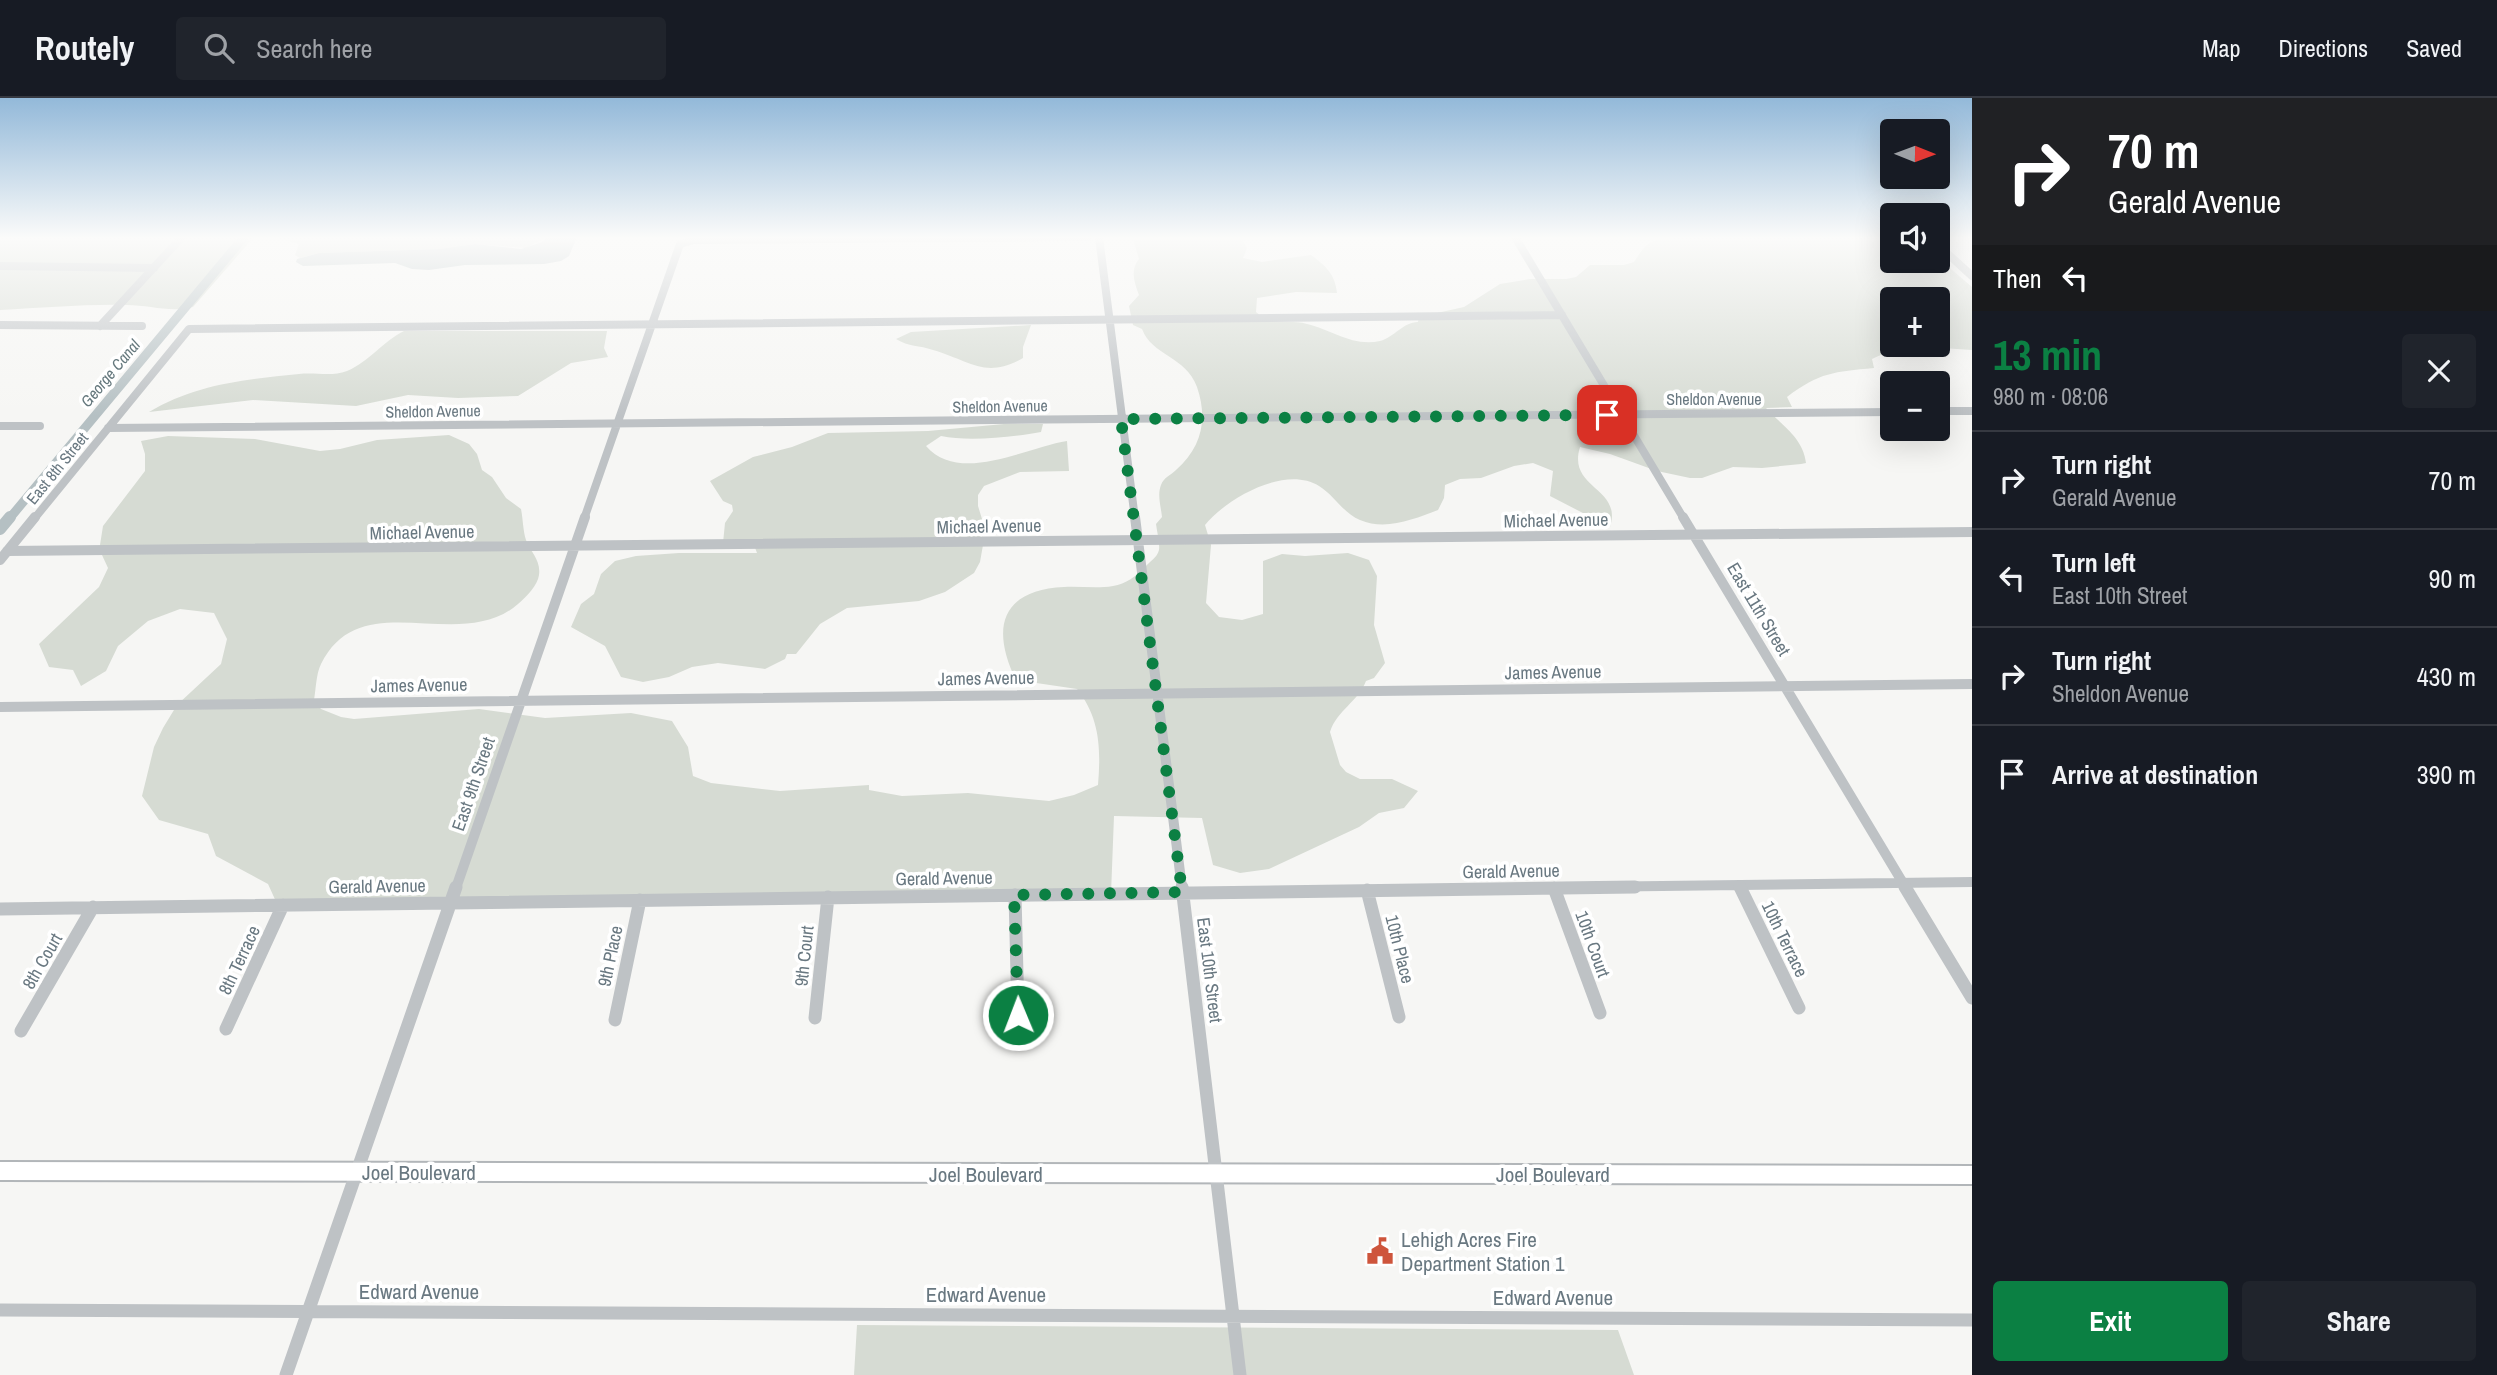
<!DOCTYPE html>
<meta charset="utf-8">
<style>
:root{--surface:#171b24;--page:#20242c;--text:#f1f3f6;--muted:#9ea1a6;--line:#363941;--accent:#0b8043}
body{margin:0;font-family:"Archivo Narrow",sans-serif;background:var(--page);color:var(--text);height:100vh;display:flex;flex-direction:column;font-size:26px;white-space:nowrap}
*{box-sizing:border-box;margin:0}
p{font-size:23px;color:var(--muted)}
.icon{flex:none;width:38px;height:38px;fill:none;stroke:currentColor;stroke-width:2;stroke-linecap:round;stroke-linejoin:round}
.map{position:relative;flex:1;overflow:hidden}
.side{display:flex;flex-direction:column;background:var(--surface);width:525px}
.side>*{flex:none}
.hud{background:#202124;color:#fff;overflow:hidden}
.needle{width:46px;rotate:91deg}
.buttons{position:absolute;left:1880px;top:21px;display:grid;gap:14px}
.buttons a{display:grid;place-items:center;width:70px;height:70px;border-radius:7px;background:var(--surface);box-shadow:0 7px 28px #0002;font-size:35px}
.pin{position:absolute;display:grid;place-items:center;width:60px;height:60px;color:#fff;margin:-30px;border-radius:14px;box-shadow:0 4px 10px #0006}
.me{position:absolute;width:77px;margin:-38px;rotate:359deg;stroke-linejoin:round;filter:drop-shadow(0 0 5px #0008)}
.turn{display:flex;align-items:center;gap:24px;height:147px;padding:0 21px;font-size:32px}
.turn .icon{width:91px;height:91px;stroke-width:2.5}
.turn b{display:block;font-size:49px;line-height:60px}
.then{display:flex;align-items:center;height:66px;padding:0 21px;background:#0003;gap:14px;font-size:26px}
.round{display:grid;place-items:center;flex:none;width:74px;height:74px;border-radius:7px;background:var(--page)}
.head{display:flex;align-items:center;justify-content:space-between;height:119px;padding:0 21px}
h1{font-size:42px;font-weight:800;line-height:52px;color:var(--accent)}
.action{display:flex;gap:14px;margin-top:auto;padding:14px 21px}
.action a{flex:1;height:80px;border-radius:7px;background:var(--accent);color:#fff;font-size:28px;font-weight:800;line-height:80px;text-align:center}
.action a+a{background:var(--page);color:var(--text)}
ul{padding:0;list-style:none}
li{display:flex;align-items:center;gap:21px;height:98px;padding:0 21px;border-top:2px solid var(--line)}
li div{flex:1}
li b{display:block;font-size:26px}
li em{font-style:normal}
header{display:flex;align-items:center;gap:42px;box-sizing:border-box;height:98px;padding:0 35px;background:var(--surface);border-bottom:2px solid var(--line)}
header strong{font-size:33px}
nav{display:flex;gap:38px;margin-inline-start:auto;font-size:24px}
.search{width:490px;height:63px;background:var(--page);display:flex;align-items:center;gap:18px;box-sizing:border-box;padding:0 24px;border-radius:7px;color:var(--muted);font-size:26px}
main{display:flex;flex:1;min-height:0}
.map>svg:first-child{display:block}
.green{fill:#d6dbd3;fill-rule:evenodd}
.water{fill:#b5c0c3}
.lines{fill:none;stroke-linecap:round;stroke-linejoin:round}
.canal-far1{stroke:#b5c0c3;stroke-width:9}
.canal{stroke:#b5c0c3;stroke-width:12}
.major-casing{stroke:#b2b6b9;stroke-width:4}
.minor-far2{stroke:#bec2c5;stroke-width:8}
.minor-far1{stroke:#bec2c5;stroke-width:10}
.minor{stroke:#bec2c5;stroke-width:13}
.major{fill:#fff;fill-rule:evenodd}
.route{stroke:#0b8043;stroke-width:12;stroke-dasharray:0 21.6}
.labels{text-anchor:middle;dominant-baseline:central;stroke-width:7;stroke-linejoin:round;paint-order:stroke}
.far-water-label{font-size:16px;font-style:italic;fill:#65787d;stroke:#fff}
.far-street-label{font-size:16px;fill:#697881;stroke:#fff}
.street-label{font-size:18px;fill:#697881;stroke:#fff}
.near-street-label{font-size:21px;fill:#697881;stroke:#fff}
.near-poi-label{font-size:21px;fill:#697881;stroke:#fff;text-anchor:start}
</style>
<header>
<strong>Routely</strong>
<div class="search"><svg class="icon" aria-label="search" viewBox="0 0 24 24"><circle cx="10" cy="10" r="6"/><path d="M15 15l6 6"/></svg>Search here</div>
<nav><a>Map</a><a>Directions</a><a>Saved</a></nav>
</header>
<main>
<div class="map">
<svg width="1972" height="1277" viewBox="0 0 1972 1277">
<rect width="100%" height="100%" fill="#f6f6f4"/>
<path class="green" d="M0,139H254L193,209C171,215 149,207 127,207C85,206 42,210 0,212Z
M273,139H546L526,150L475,146L439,151L319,155L300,160L295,157L299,146Z
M1681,139H1892V163H1937V159L1972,189V252C1939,250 1902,245 1872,261L1874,270C1834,274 1820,274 1787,299L1792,309L1766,310C1781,327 1803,339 1806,365L1801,366L1762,370L1733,369L1702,380H1690L1657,373L1610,356L1580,349C1567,391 1623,389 1610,429L1550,398L1553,373L1533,365L1514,368L1481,380L1460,381L1445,387L1444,400L1438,412C1414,421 1386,433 1360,422C1343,415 1334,397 1319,388C1285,367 1227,400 1205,427L1211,447L1206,505L1219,519L1242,522L1263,516V463L1282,456L1305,458L1348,455L1369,462L1377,478L1374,527L1385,565L1374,580L1366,583C1358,604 1337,612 1330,634L1340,667L1346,674L1360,681H1392L1418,693L1404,710L1379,715L1359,729L1269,771L1240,775L1213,767L1202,720L1114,718L1111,796L278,808L268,786L216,758L208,736L159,722L142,698L154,649L163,630L177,607L221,566L227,541L214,515L180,511L148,523L118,548L106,573L81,588L73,572L49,569L39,546L99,489L108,470L102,457L100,447L103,428L145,373V356L141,343L168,338L255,341L320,353L340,351L377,342L449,337L469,346L477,356L482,372L492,379L506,400L521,411C523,421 523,433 526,442C531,455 541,462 539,477C538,487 526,499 518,506C460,557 361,485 321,566C316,576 316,591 314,602L321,611L341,619L354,621L479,611L545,620L631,615L672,623L688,649L693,678L711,685L780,693L869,687V692L902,698L968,695L1049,703L1074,697L1098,687C1101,651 1100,620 1077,591L1016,582C990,529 1002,492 1064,489C1080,488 1097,491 1113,488C1126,486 1136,478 1145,469C1150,463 1157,460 1159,452C1160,445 1157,434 1156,426L1162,419C1161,409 1157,397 1161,387C1164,379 1170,378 1176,372C1202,349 1208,321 1197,289C1186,258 1152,258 1142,231L1133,227L1129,208L1139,197C1134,184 1130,172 1139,161L1133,141H1242L1247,150L1243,160L1262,164L1311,157C1326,168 1335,176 1337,195L1296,194L1257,200L1256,214C1272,229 1289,221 1307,226C1332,232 1353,249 1380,243C1395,239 1403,224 1418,224L1419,219L1464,209L1500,186L1530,181H1566L1576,179L1590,167H1624L1634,164C1650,139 1652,143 1681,139ZM1892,201H1937V247H1892Z
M1031,227L1023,249V260C985,282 969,262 933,252C919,247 909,249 896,241L911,234Z
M404,233H607L604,250L608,259L571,265L518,298L458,300L408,297L356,308L253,302L149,314C195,286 247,281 299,276C316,274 331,279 347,273C369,264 383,243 404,233Z
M1004,326H1043L1041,334C1013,339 969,344 941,338L926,348C960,387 1027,349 1067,343L1069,373L1020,374L984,388L978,397V408L982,421L983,447L980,464L974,475L945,494L919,503L847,510L820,526L796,556H787L785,561L765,571L718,565L692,569L669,579L643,584L621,579L605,548L571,529L581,506L594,496L601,476L615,463L636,458L679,455H757L753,444L723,445L725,425L733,413L732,407L723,403L710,383L753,359L792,349L828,335L928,333Z
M857,1227L1618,1232L1634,1277H854Z"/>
<path class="water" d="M546,139H577L569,158L561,163L544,166L465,167L429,172L412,171L395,165L303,168L296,164L297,161L319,155L439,151L475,146L521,151L542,144Z"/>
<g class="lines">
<path class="canal-far1" d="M9,421L244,139"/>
<path class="canal" d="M0,431L10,419"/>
<defs>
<path id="major" d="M0,1064L1972,1068V1086L0,1082Z"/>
</defs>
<use href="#major" class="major-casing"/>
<path class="minor-far2" d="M1099,139L1135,421
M1515,139L1684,421
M1937,146L1972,178
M0,168L154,170
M0,227L142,228
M100,228L182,139
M1937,313H1972
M0,328H40
M108,330L1892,314
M34,421L189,231L1562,217
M584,421L680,146L694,142L1088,139"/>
<path class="minor-far1" d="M1135,419L1182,790
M1683,419L1906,790
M7,453L1972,434
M0,462L35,419
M0,609L1972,586
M1739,787L1741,790
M456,790L585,419
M1507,790L1972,784"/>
<path class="minor" d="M1182,789L1240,1277
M1740,789L1799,910
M1905,789L1972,900
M1554,790L1600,915
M1367,792L1399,919
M1015,797L1018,917
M0,811L1635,789
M815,920L828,799
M615,922L640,802
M226,931L283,807
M21,933L93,809
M0,1212L1972,1222
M286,1277L456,789"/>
<use href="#major" class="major"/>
</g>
<linearGradient id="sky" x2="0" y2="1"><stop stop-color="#93b9d9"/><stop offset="0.44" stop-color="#fbfbfa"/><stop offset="1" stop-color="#fbfbfa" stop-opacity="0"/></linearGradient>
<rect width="1972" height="318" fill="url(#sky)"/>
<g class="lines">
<path class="route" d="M1018,917L1014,797L1182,794L1121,321L1607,317"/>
</g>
<defs>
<symbol id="civic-bare" viewBox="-9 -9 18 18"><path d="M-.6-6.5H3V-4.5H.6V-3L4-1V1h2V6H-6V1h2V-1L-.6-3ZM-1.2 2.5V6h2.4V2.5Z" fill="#ce553c" stroke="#fff" stroke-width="2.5" paint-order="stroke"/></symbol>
</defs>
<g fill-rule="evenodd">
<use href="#civic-bare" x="1361" y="1134" width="38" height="38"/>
</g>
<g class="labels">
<g class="far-water-label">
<text transform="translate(110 275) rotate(-50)">George Canal</text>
</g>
<g class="far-street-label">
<text x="1714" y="301">Sheldon Avenue</text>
<text transform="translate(1000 308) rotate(-1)">Sheldon Avenue</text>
<text transform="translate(433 313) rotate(-1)">Sheldon Avenue</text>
<text transform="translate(57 370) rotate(-51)">East 8th Street</text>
</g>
<g class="street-label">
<text transform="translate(1556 422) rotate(-1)">Michael Avenue</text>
<text transform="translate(989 428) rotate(-1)">Michael Avenue</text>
<text transform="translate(422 434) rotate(-1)">Michael Avenue</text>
<text transform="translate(1759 511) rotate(59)">East 11th Street</text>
<text transform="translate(1553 574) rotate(-1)">James Avenue</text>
<text transform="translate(986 580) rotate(-1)">James Avenue</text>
<text transform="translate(419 587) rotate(-1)">James Avenue</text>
<text transform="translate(473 686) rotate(-71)">East 9th Street</text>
<text transform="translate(1511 773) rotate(-1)">Gerald Avenue</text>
<text transform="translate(944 780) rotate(-1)">Gerald Avenue</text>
<text transform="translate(377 788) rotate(-1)">Gerald Avenue</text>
<text transform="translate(1785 841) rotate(64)">10th Terrace</text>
<text transform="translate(1593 846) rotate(70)">10th Court</text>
<text transform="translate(1400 851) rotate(76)">10th Place</text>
<text transform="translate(610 858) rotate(-78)">9th Place</text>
<text transform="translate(804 858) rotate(-84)">9th Court</text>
<text transform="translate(239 862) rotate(-65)">8th Terrace</text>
<text transform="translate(42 863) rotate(-60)">8th Court</text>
<text transform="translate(1210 872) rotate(83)">East 10th Street</text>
</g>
<g class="near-street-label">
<text x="419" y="1074">Joel Boulevard</text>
<text x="986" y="1076">Joel Boulevard</text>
<text x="1553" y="1076">Joel Boulevard</text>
<text x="419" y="1193">Edward Avenue</text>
<text x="986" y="1196">Edward Avenue</text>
<text x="1553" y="1199">Edward Avenue</text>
</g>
<g class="near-poi-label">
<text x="1401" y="1141">Lehigh Acres Fire<tspan x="1401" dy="24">Department Station 1</tspan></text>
</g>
</g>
</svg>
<div class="buttons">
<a><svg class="needle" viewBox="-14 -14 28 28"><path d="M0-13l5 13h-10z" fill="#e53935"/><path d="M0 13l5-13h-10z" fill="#9ea1a6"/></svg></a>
<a><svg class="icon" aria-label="sound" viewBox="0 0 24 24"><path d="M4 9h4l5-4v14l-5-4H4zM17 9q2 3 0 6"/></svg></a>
<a>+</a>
<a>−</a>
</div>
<div class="pin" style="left:1607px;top:317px;background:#d93025"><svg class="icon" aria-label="arrive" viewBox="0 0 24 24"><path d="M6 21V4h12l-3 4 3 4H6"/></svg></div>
<svg class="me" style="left:1018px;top:917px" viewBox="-20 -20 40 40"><circle r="17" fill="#0b8043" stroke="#fff" stroke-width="3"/><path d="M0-11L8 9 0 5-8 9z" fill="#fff"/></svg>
</div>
<section class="side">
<div class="hud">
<div class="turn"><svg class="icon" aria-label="right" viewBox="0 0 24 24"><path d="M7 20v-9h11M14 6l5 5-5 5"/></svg><div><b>70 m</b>Gerald Avenue</div></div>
<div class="then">Then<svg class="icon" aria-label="left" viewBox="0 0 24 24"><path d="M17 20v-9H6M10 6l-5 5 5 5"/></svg></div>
</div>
<div class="head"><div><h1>13 min</h1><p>980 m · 08:06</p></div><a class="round"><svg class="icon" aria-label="close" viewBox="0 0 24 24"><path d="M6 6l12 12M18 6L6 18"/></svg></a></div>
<ul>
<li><svg class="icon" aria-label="right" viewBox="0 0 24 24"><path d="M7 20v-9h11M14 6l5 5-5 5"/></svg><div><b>Turn right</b><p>Gerald Avenue</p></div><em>70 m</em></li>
<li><svg class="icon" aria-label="left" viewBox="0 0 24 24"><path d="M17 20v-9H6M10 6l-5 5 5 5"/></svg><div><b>Turn left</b><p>East 10th Street</p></div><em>90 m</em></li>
<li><svg class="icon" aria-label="right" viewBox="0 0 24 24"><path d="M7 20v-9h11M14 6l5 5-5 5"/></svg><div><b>Turn right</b><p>Sheldon Avenue</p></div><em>430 m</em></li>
<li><svg class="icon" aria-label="arrive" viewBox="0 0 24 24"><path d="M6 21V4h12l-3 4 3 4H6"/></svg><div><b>Arrive at destination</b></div><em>390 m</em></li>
</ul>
<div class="action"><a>Exit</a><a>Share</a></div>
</section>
</main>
